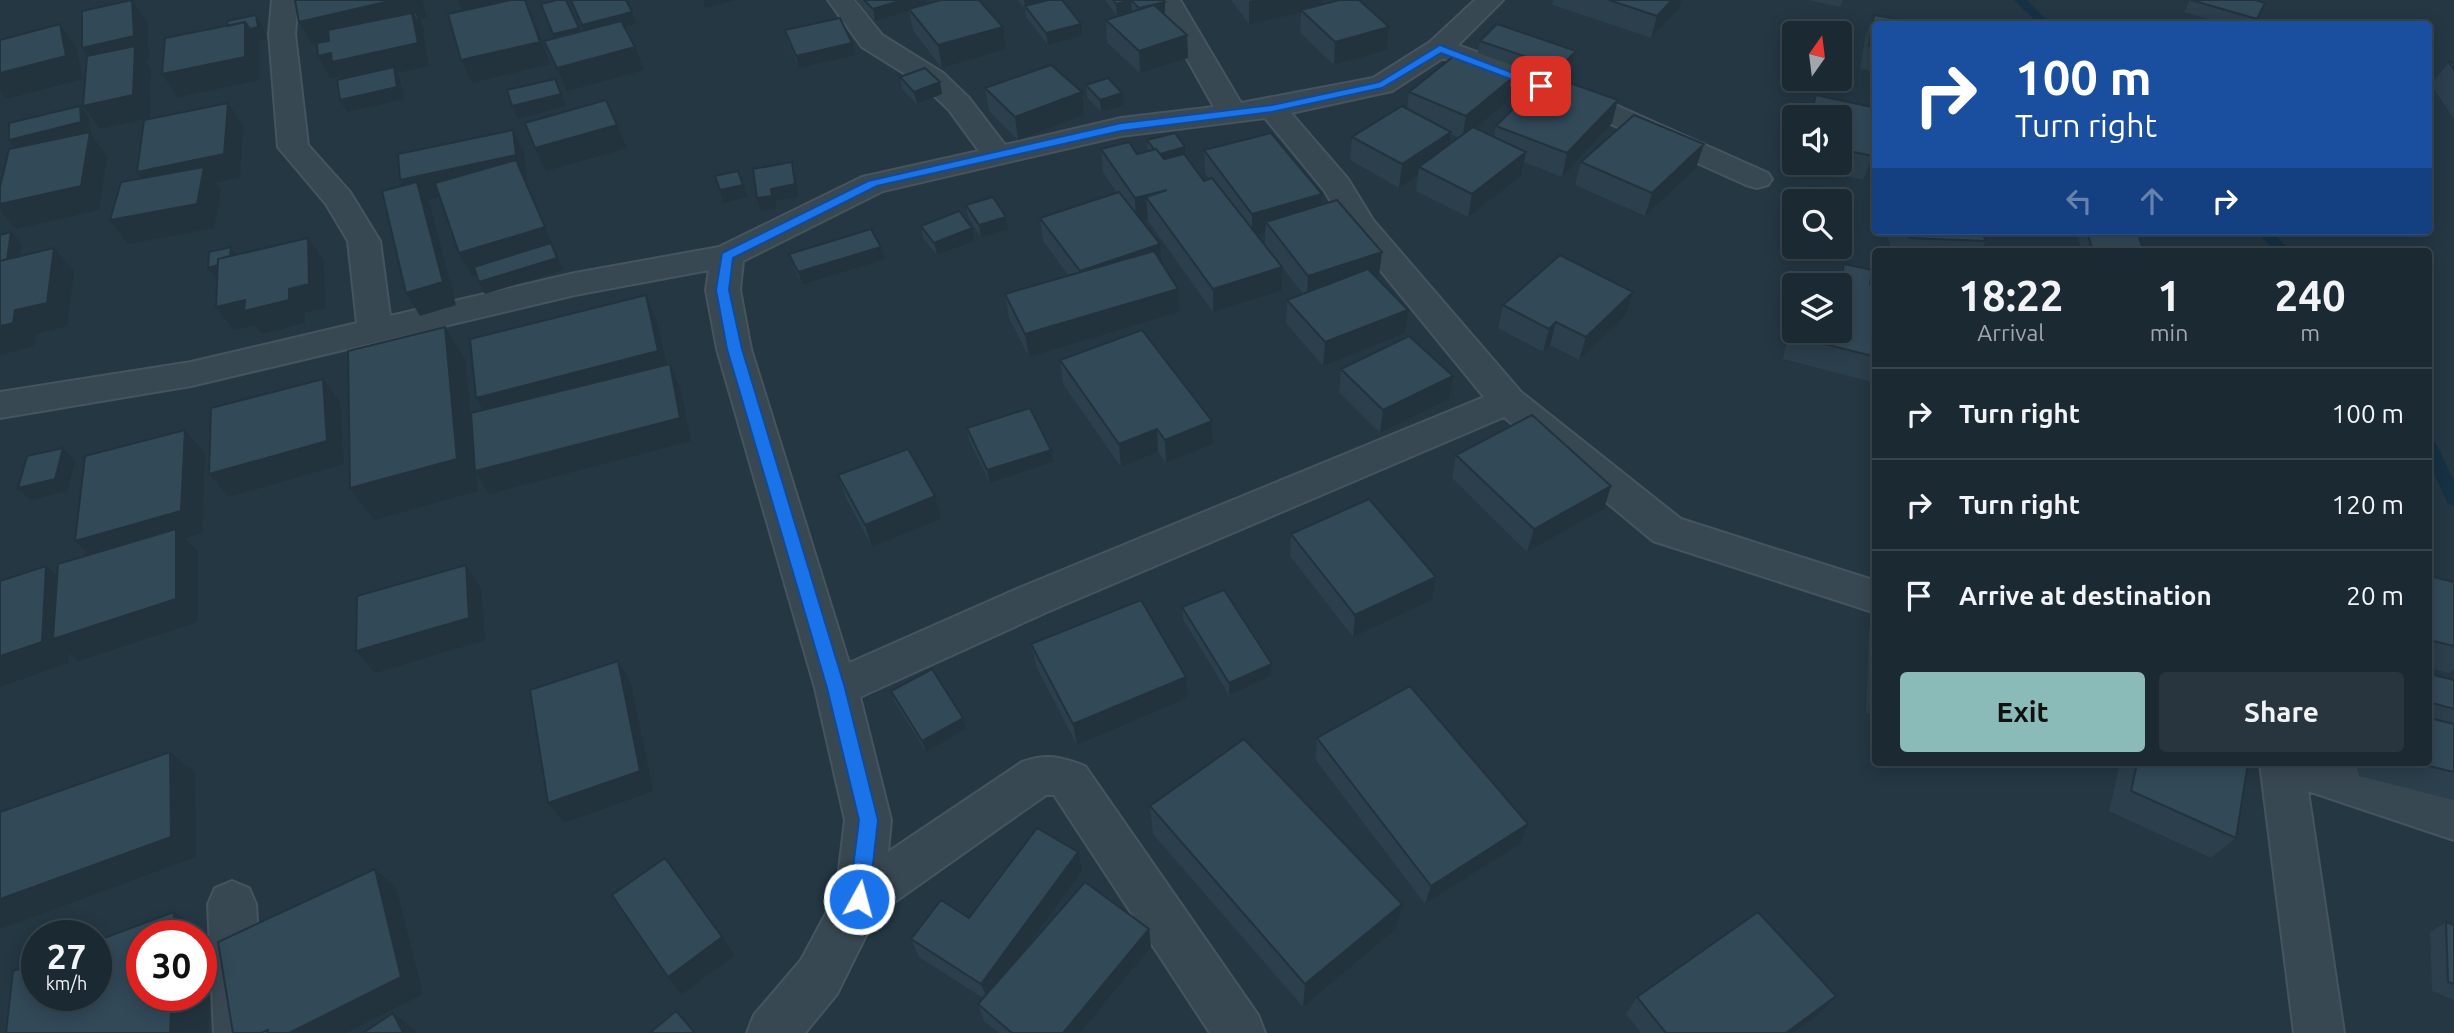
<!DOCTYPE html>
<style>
:root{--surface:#1b2932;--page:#28353e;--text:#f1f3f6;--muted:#a0a6ac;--line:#39454d;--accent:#8bbbb9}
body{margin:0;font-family:Ubuntu,sans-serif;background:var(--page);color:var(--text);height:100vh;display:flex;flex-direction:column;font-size:26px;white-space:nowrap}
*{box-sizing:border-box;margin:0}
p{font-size:23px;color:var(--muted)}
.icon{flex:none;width:38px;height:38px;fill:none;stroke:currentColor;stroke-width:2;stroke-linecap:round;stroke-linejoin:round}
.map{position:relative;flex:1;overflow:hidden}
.side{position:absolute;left:1872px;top:248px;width:560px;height:518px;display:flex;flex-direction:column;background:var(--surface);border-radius:7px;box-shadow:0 4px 18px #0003,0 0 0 2px var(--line)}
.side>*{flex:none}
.hud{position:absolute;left:1872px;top:21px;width:560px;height:214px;border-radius:7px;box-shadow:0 4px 18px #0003,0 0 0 2px var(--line);background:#1a4fa0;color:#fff;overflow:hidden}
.needle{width:46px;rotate:14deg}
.controls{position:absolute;left:1782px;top:21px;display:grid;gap:14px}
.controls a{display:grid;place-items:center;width:70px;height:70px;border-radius:7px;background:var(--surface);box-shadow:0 4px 18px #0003,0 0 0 2px var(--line);font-size:35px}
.speed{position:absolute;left:21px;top:920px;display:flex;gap:14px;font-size:35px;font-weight:700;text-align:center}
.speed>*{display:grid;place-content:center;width:91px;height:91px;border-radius:50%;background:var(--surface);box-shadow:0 4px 18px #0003,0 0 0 2px var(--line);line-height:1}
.speed small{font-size:18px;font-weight:400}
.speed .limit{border:10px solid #d22;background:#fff;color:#111}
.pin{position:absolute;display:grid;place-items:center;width:60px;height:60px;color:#fff;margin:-30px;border-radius:14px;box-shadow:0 4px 10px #0006}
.me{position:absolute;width:77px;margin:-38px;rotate:7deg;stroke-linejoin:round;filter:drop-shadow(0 0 5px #0008)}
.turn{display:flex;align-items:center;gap:24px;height:147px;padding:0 28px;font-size:32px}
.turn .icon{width:91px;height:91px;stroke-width:2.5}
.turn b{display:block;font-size:49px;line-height:60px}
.lanes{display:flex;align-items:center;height:66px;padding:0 28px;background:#0003;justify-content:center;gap:35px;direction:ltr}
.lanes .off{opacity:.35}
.eta{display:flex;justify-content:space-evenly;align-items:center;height:119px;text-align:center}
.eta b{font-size:42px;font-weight:700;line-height:49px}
.cta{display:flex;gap:14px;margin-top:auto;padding:14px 28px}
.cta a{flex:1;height:80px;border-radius:7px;background:var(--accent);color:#111;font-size:28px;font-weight:700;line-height:80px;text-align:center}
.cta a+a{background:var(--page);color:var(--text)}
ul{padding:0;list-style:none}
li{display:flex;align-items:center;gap:21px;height:91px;padding:0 28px;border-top:2px solid var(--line)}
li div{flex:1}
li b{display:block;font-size:26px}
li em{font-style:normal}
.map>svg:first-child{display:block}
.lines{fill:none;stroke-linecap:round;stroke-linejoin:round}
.stream{fill:#153143;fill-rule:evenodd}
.street-casing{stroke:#45545f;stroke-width:4}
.street{fill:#384853;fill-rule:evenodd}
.wall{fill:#2b3f4c;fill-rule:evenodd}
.shaded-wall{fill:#23333e}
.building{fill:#324958;stroke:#23333e;stroke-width:2}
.route{fill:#1a73e8;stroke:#114b97;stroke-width:2}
</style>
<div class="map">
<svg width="2454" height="1033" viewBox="0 0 2454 1033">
<rect width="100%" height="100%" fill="#243743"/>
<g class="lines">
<path class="stream" d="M2014,0H2027L2051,24H2039Z
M2256,231H2271L2292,252H2276Z
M2429,439L2435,441L2454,481V506L2448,504L2429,463Z"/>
<defs>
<path id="street" d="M272,0H298L295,34L308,145L350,192L380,241L390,316L575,273L719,247L862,177L979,151L949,110L923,85L862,47L828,0H854L882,35L943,73L969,98L1005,145L1121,118L1214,107L1154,0H1180L1241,103L1373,78L1430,42L1475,0H1503L1458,45L1602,99L1768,173L1772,179L1768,185L1757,188L1746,185L1582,111L1443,58L1392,91L1291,113L1348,179L1373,220L1521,392L1681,519L1876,581V613L1653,541L1504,417L1047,612L860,697L891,820L888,852L1022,762C1047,753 1061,757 1085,766L1258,1015L1265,1033H1210L1054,795H1046L876,915L837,994L805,1033H747L754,1015L801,960L836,895L845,820L815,688L717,349L706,290L709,270L575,295L191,386L0,418V392L191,362L357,323L348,241L326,204L278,147L269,34ZM1265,118L1324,190L1349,232L1484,397L1019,588L849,663L751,349L740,290L743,261L883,191L1121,136Z
M2260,763H2346L2454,798V840L2308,791L2344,1033H2294Z
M232,881L249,888L256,904L264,1033H214L208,904L215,888Z"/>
</defs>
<use href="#street" class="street-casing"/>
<use href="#street" class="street"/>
</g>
<path class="wall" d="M856,0H925V4L1006,49L942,68L913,31L909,11L875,21Z
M1017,0H1062L1082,36L1048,45L1026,17L1025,9Z
M1105,0H1163L1165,2V13L1164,14L1187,35L1188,58L1140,73L1107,43L1106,20L1117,16Z
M1231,0H1322V4L1312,6V7L1389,27L1387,50L1334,65L1300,33L1301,13L1249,24Z
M1553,0H1682L1679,8L1651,38L1552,5Z
M1808,0H1843L1840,7Z
M2190,0L2257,19L2254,24H2226L2184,12Z
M1874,15L1876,24V72L1860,69L1865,37Z
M785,30L855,55L799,68L788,42Z
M1480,41L1573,63L1559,79L1612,123L1562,177L1524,162L1521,176L1468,217L1416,191L1418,175L1399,188L1350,160L1352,137L1407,109L1409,92L1507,102L1475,128L1494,137L1496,126L1545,77L1478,53ZM1451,134L1459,138L1449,145Z
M2449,62L2454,63V119L2431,85Z
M900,77L942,94L917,104L902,89Z
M1086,85L1123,106L1101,112L1087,97Z
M985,88L1084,115L1018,140L989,111Z
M1816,95L1876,108V141L1873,156L1863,180L1794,163H1839V117H1808Z
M1147,140L1185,147L1186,155L1204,181L1209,179L1205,173L1204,150L1321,205L1379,276L1376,277L1408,310L1405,333L1323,366L1286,323L1287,300L1303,294L1265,245V233L1257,236L1281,291L1213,312L1148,221V219L1141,220L1160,244L1161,263L1179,312L1029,357L1009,318L1005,294L1069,276L1043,241L1040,218L1117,193L1103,172L1101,149L1137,154L1148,151Z
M1581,162L1696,168L1645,216L1575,185Z
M1812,187L1836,201H1807V199Z
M966,205L1006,217L1008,229L981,237L968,217Z
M921,226L972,228L975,241L937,255L923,238Z
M1885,231H1981L1986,241L1980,252H1893Z
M2079,231H2137L2144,252H2082L2077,234Z
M881,247L885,259L802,285L793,266L789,254Z
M1844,264L1870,284L1876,285V383L1783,359L1785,348L1792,331L1794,322V331H1839V285H1804L1809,272L1837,279Z
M1633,292L1626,315L1579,360L1550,345L1543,352L1498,328L1503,305Z
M1060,360L1212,421L1213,444L1166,463L1158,452L1121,467L1063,384Z
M1341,369L1449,399L1380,433L1339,392Z
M967,428L1053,462L990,483L969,440Z
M1456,455L1604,509L1527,552L1452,478Z
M838,475L935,496L941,519L872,547L846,498Z
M1876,516V558L1871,557Z
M1291,534L1432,600L1353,637L1290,556Z
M2429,576L2454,582V670L2449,673L2429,668Z
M1182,607L1272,664L1271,676L1229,695L1183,619Z
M1876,620V715L1866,713L1869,630Z
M1031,644L1187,698L1077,745L1036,666Z
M2429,674L2454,680V724L2429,717Z
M891,691L966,729L926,752L895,702Z
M2454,724V800L2359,776L2356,763H2429Z
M1317,738L1528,824L1520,844L1425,904L1315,759Z
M2120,763H2248L2236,838L2211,858L2109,811Z
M1150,806L1396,929L1303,1007L1153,834Z
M1082,871L1022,954L1149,929L1151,947L1080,1033H999L984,1021L978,1004L983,998L919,957L911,939L969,918Z
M2446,922L2454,925V1000L2432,991L2430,932Z
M1836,996L1820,1013L1793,1033H1641L1626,1014L1637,997Z"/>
<path class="shaded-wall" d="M132,0L147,22L149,59L145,60L151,69L150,118L100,129L83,106L98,71L82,48Z
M394,0H422L427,18L420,19L425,33H423L429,66L397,73L400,80L404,99L347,112L340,100L345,85L340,77L331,79L318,56L414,21L312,44L299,22Z
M461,0H522L468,23L458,1Z
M525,0L534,20L550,64L472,83L461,60Z
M703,0H736L705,8Z
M903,0H925L926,6L875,21L873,9Z
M1024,0H1057L1025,6V9Z
M1131,0L1132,12L1117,16L1116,4Z
M1255,0H1322V4L1312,6V11L1301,10V13L1249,24V1Z
M1672,0H1682L1679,8L1651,38L1657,16Z
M1165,2V13L1139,20V8Z
M632,12L636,24L587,37L582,25Z
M256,15L263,27L266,39L257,41L259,45V80L178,97L162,74Z
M60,24L76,47L83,79L6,99L0,91V73Z
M1081,24L1082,36L1048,45L1046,33Z
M1003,27L1006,49L942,68L938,45Z
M1389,27L1387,50L1334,65L1335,42Z
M579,28L583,40L558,46L553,34Z
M1187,35L1188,58L1140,73L1139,51Z
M852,43L855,55L799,68L796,56Z
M635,47L644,70L567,91L557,68Z
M1576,51L1573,63L1557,81L1559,68Z
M555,79L566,106L518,119L512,106Z
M1511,79L1507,102L1462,139L1466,116Z
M940,82L942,94L917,104L914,92Z
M1082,92L1084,115L1018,140L1015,117Z
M1122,93L1123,106L1101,112L1100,100Z
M1618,100L1612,123L1562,177L1567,153Z
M228,103L243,126L240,177L215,183L221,191L214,228L128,244L110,220L154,196L137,172Z
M80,106L89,118L90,133L107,156L99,210L16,229L0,210V204L19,152L9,140Z
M617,125L627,148L546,171L535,148Z
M513,130L524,153L527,178L525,179L563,270L485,294L479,282L554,251L472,276L459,253L524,179L428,200L430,205L456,305L420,316L406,293L413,204L400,180Z
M1451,132L1448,156L1419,167L1418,175L1399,188L1402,164Z
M1704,144L1696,168L1645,216L1652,193Z
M1185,147L1186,159L1158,167L1157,154Z
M1526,152L1521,176L1468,217L1472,194Z
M792,162L795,175L799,197L775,201L776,208L761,211L757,198Z
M743,185L747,197L724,203L720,190Z
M1167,190L1146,197L1148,219L1136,222L1135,198Z
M1322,194L1320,217L1266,222L1265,233L1252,237V214Z
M1006,217L1008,229L981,237L979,225Z
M972,228L975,241L937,255L934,243Z
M11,232L22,244L17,276L0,280Z
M308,238L324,261L325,308L305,312V323L262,334L255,325L234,330L216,307L289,289Z
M1160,244L1162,268L1082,294L1080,271Z
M231,247L239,259L218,280L208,268Z
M881,247L885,259L802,285L798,272Z
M54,248L74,271L67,326L36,334L34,346L0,355V326Z
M1382,252L1379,276L1307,299L1308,276Z
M1282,267L1281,291L1213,312V289Z
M1178,289L1179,312L1029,357L1025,334Z
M1633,292L1626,315L1579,360L1586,337Z
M646,295L656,319L669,374L490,421L476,398Z
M1408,310L1405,333L1323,366L1325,342Z
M1556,322L1550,345L1543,352L1549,329Z
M445,327L465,359L476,471L670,364L680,387L691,441L489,494L476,473L478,491L374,520L350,488Z
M1453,376L1449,399L1380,433L1383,410Z
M323,379L340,402L344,464L229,497L209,474Z
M1212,421L1213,444L1166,463L1165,440Z
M1157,429L1158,452L1121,467L1119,444Z
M185,430L205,453L202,533L185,538L198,551V622L78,661L69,653L68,663L0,687V656L46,566L71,588L98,564L75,541Z
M63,448L75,461L67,491L31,500L18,488Z
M1051,450L1053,462L990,483L987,470Z
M1611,486L1604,509L1527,552L1534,529Z
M935,496L941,519L872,547L865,525Z
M466,565L481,588L485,640L375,673L356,651Z
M1436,577L1432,600L1353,637L1355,615Z
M618,661L631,683L653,791L564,823L548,803Z
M1272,664L1271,676L1229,695V683Z
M1186,677L1187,698L1077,745L1073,724Z
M963,718L966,729L926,752L922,741Z
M170,752L195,773L196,857L0,929V899Z
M1528,824L1520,844L1425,904L1431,886Z
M1078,852L1082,871L988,1001L981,984Z
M375,869L396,888L423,994L346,1033H289Z
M1402,904L1396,929L1303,1007L1305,984Z
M174,912L210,937L209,1033H170L172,996H201V936H173Z
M1149,929L1151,947L1080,1033H1063Z
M722,937L735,955L682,994L668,977Z
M1836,996L1820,1013L1793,1033H1786Z
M393,1013L415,1030L417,1033H403Z"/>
<path class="building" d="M132,0L134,36L82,48V11Z
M295,0H394L299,22Z
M511,0H525L540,42L461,60L448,14Z
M557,0H566L579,28L553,34L541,4Z
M571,0H626L632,12L582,25Z
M864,0H903L873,9Z
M941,0H979L1003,27L938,45L909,9Z
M1048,0H1062L1081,24L1046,33L1025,6Z
M1113,0H1131L1116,4Z
M1131,0H1163L1165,2L1139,8Z
M1339,0H1359L1389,27L1335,42L1301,10Z
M1609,0H1672L1657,16Z
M2191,0H2255L2265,3L2257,19Z
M1154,5L1187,35L1139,51L1106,20Z
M416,12L419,21H417L413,13Z
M412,13L418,43L332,62L331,53L318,56L317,43L329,41L328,30Z
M256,15L258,27L250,29L245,22L228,26L227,21Z
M1874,15L1927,24H1876V47L1869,46Z
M840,18L852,43L796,56L785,30Z
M621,21L635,47L557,68L544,41Z
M245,22V57L162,74L165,38Z
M60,24L66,56L0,73V40Z
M1497,24L1576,51L1559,68L1480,41Z
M135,46L133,95L83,106L87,56Z
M1454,56L1511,79L1466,116L1409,92Z
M2449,62L2454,63V70Z
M1051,65L1082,92L1015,117L985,88Z
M394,67L397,87L340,100L337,80Z
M925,68L940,82L914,92L900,77Z
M1547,75L1618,100L1567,153L1496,126Z
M1108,78L1122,93L1100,100L1086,85Z
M555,79L561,94L512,106L507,90Z
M1816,95L1876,108V141L1873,156L1839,149V117H1810Z
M606,100L617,125L535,148L525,123Z
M228,103L224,154L137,172L144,120Z
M80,106L81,122L9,140V123Z
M1402,106L1451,132L1402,164L1352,137Z
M1634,115L1704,144L1652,193L1581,162Z
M1473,127L1526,152L1472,194L1419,167Z
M513,130L516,155L400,180L398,154Z
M90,132L81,186L0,204V187L9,149Z
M1175,133L1185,147L1160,154L1156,149H1154L1147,140Z
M1271,133L1322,194L1252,214L1204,150Z
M1129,142L1137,154L1156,149L1164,159L1184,154L1204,181L1212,178L1282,267L1213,289L1146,197L1167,190L1135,198L1101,149Z
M516,160L545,227L459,253L435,183Z
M792,162L795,184L771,189L772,196L757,198L753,169Z
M204,167L197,204L110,220L121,182Z
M738,171L743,185L720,190L715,176Z
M417,182L443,282L406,293L382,191Z
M1812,187L1834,189L1836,201H1814Z
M1119,192L1160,244L1080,271L1040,218Z
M993,197L1006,217L979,225L966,205Z
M1337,200L1382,252L1308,276L1266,222Z
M959,211L972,228L934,243L921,226Z
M871,229L881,247L798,272L789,254Z
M1906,231H1981L1986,241L1909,238Z
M2087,231H2137L2144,252H2093Z
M11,232L7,259L0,261V235Z
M308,238L309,284L289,289V300L244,311L245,300L216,307L218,259Z
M551,243L557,258L479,282L474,267Z
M231,247L230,256L218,259V265L208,268L209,252Z
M54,248L47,303L15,310L13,323L0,326V261Z
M1154,251L1178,289L1025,334L1005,294Z
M1560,255L1633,292L1586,337L1556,322L1549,329L1503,305Z
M1844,264L1872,270L1870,284L1876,285V357L1793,336L1794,330L1839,331V285H1807L1809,272L1841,280Z
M1368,269L1408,310L1325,342L1287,300Z
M646,295L658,351L476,398L470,339Z
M445,327L457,459L350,488L348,351Z
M1142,330L1212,421L1165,440L1157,429L1119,444L1060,360Z
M1409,336L1453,376L1383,410L1341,369Z
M670,364L680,418L475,471L471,413Z
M323,379L327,441L209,474L211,408Z
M1030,408L1051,450L987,470L967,428Z
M1532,415L1611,486L1534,529L1456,455Z
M185,430L181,511L75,541L85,456Z
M63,448L55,479L18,488L27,456Z
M908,449L935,496L865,525L838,475Z
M1369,499L1436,577L1355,615L1291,534Z
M176,529V599L53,639L58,564Z
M466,565L469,618L356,651L357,596Z
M46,566L42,642L0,656V581Z
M2429,576L2454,582V646L2429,640Z
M1224,590L1272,664L1229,683L1182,607Z
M1141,600L1186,677L1073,724L1031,644Z
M1876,635V702H1874Z
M618,661L640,771L548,803L530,690Z
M932,669L963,718L922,741L891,691Z
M2429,674L2454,680V709L2429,702Z
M1410,686L1528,824L1431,886L1317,738Z
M2429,718L2454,724V772L2416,763H2429Z
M1244,739L1402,904L1305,984L1150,806Z
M170,752L171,837L0,899V812Z
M2137,763H2248L2236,838L2131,791Z
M1037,828L1078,852L981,984L911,939L941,900L969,918Z
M665,858L722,937L668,977L612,895Z
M375,869L401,977L289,1033H268V1030L261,1033H233L218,942Z
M1085,882L1149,929L1063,1033H1012L978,1004Z
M174,912L173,936H142V996H172L170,1033H6L13,971L37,963V996H96V941Z
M1758,912L1836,996L1786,1033H1666L1637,997Z
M2446,922L2454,925V984L2448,982Z
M676,1011L695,1033H650Z
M393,1013L403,1033H363Z"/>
<path class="route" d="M1440,45L1547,86L1537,89L1441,53L1382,88L1272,112L1121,131L877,186L733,258L729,290L742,349L845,688L878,820L869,899L866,905L859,908L852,905L849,899L859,820L827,688L727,349L716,290L722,253L868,181L1121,123L1272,105L1379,82Z"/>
</svg>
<div class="controls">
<a><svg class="needle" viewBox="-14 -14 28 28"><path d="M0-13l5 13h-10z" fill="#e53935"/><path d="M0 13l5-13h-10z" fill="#a0a6ac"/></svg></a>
<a><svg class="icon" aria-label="sound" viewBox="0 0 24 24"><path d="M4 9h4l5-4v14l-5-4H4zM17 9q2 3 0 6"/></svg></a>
<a><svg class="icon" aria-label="search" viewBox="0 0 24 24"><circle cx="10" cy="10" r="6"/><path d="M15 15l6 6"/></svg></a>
<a><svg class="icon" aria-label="layers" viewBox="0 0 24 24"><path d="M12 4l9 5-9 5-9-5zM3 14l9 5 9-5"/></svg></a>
</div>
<div class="speed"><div>27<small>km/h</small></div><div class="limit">30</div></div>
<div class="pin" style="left:1541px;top:86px;background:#d93025"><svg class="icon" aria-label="arrive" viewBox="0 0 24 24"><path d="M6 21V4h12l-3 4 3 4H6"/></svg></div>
<svg class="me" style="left:859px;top:899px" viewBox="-20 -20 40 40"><circle r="17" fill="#1a73e8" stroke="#fff" stroke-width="3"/><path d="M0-11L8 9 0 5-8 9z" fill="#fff"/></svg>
<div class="hud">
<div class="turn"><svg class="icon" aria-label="right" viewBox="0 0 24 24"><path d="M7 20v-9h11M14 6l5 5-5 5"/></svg><div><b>100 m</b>Turn right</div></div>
<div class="lanes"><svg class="icon off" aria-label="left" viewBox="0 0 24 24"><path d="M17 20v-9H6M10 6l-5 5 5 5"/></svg><svg class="icon off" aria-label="ahead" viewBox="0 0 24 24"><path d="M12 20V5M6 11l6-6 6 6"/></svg><svg class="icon" aria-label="right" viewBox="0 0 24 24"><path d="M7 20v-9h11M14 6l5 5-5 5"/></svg></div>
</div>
<section class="side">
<div class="eta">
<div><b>18:22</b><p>Arrival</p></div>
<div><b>1</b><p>min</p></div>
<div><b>240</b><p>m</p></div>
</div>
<ul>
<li><svg class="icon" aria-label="right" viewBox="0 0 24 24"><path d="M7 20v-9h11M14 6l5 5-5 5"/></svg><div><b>Turn right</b></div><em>100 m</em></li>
<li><svg class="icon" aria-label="right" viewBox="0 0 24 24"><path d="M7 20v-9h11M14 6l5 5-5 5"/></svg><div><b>Turn right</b></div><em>120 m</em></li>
<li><svg class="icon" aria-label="arrive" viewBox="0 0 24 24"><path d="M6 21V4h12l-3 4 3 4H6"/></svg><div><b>Arrive at destination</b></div><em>20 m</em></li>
</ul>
<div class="cta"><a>Exit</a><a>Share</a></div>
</section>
</div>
